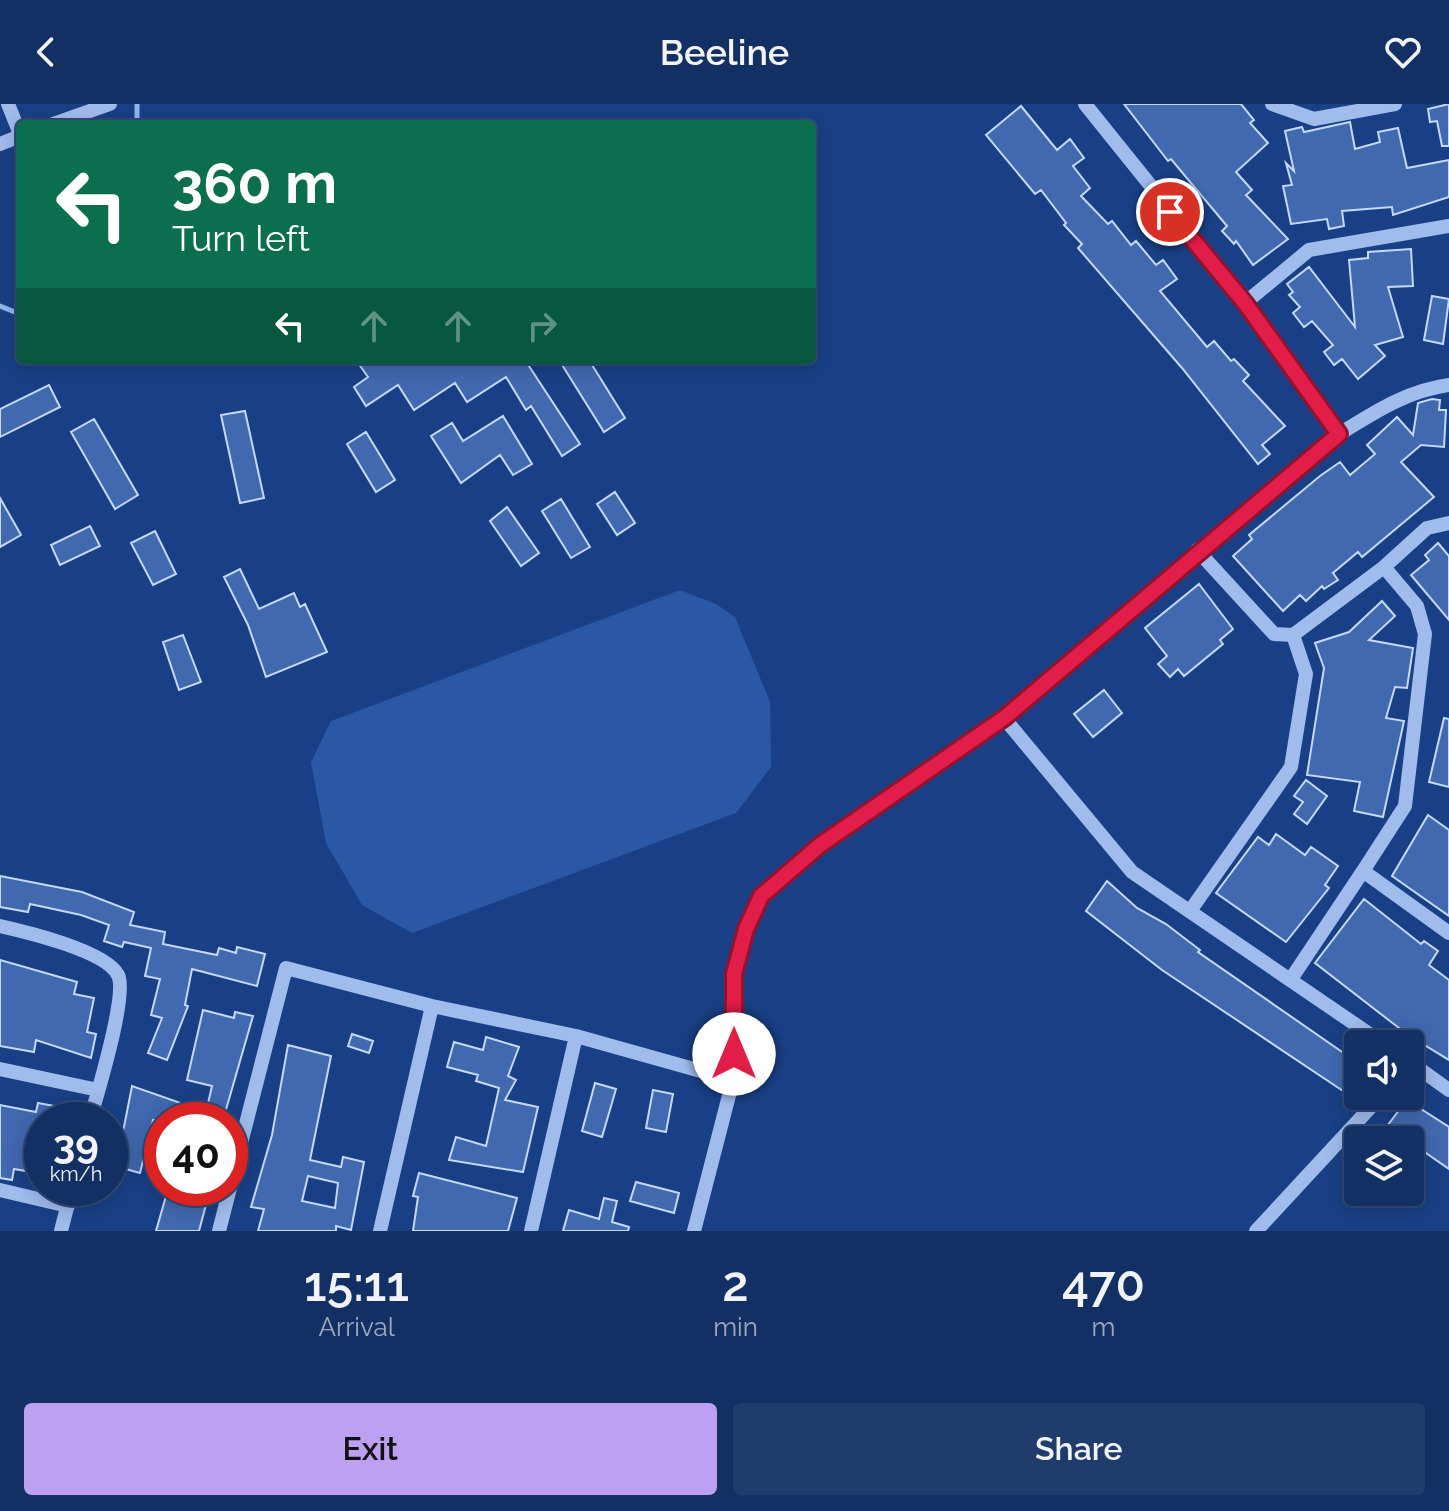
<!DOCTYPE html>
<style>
:root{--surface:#133064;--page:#203c6d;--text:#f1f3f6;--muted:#9da9bf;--line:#324b78;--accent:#bca0f2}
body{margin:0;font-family:Raleway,sans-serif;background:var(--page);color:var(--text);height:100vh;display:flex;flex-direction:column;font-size:30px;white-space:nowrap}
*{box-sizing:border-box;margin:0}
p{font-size:26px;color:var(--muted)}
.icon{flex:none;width:44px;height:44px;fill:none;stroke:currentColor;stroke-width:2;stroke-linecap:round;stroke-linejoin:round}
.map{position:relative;height:1127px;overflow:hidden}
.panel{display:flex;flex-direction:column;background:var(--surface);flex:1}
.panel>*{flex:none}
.hud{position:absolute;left:16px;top:16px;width:800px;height:244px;border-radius:8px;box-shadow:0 4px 20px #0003,0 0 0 2px var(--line);background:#0b6e4f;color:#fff;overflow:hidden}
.buttons{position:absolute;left:1344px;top:926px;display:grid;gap:16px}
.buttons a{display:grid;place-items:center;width:80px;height:80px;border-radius:8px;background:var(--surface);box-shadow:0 4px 20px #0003,0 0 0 2px var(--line);font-size:40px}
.speed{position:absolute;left:24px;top:998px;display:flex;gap:16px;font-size:40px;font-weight:700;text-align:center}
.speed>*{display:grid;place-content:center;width:104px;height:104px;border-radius:50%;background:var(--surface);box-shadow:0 4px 20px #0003,0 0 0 2px var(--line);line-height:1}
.speed small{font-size:20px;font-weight:400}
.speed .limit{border:12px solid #d22;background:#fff;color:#111}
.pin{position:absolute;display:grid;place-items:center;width:68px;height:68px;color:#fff;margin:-34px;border:4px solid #fff;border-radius:50%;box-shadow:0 2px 8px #0007}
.me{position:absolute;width:88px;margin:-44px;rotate:0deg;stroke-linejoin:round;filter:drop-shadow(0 0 6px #0008)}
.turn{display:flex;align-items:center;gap:28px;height:168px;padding:0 24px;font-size:36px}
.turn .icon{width:104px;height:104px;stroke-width:2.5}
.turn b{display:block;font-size:56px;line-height:68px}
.lanes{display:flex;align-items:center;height:76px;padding:0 24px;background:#0003;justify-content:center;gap:40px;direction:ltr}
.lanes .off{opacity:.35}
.eta{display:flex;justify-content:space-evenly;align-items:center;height:136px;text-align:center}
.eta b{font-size:48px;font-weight:600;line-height:56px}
.primary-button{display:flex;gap:16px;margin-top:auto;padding:16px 24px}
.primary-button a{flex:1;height:92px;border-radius:8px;background:var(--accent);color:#111;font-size:32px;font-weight:600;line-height:92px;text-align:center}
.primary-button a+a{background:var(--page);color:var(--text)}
header{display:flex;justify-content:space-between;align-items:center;height:104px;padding:0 24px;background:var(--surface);font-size:36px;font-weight:600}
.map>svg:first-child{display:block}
.green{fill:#2b58a4}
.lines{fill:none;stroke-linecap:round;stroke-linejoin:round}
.stream{stroke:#92b6ef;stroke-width:5}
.building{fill:#4169b0;stroke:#c5d8f9;stroke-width:2;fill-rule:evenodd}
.minor{stroke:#9fbcec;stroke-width:14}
.route-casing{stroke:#92132f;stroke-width:20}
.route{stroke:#e11d48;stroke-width:14}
</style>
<header><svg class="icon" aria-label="back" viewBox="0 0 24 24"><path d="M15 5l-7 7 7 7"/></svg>Beeline<svg class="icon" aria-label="heart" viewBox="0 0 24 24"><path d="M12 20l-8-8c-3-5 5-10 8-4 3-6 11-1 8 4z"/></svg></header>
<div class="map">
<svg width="1449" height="1127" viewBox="0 0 1449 1127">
<rect width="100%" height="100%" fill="#194086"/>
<path class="green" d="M680,486L716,500L735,513L770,598L771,663L736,709L412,829L362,801L326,739L311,658L331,617Z"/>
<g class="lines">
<path class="stream" d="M137,0V20
M0,202L20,210"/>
</g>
<path class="building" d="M1124,0H1241L1254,16L1250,19L1268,39L1236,68L1252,86L1246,91L1288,135L1253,161L1236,137L1234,140L1222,127L1227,122L1171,55L1168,57Z
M1449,0V42H1442L1437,17L1430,18L1428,5Z
M1021,2L1057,46L1070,35L1084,54L1073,62L1090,84L1081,92L1108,120L1112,117L1131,141L1136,137L1156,161L1163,156L1177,175L1160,187L1207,243L1214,237L1231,257L1234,255L1249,271L1243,277L1285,322L1262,341L1270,350L1258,360L1182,264L1078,144L1082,140L1064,121L1066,119L1041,86L1035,90L986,31Z
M1350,18L1355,45L1380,38L1378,28L1398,24L1407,64L1449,56V93L1393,111L1392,103L1342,107L1344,122L1329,125L1327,115L1291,120L1283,82L1292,81L1286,59L1294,67L1285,27L1302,23L1304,28Z
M1411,145L1413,182L1388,183L1403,233L1375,241L1385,252L1358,275L1342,255L1334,261L1324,248L1333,241L1312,217L1304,223L1293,209L1300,203L1289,191L1293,188L1287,180L1309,163L1355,223L1349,156L1368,154V148Z
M1432,192L1449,195L1443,240L1424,236Z
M356,256H525L580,340L562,352L531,302L526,306L506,273L467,298L455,279L414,306L398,281L366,302L354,283L368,273Z
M559,256H589L625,314L604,328Z
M49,281L60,303L0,333V305Z
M1432,295L1440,296L1439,306H1446L1444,343L1421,341L1401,358L1434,393L1362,453L1358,448L1333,469L1338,476L1324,485L1322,482L1306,497L1300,491L1283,507L1233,452L1252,435L1249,431L1320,372L1340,358L1350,371L1375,350L1367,341L1397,313L1413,331L1418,299Z
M245,307L264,394L240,399L221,311Z
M503,312L532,360L513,371L500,351L461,379L431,332L452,319L463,337Z
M94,315L138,391L115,405L71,328Z
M366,328L395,376L376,388L347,340Z
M615,388L635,419L617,431L597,400Z
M0,394L21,431L0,443Z
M561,395L590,443L571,454L542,407Z
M507,403L539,449L521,462L490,417Z
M90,422L100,442L60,461L51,441Z
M155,427L176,470L153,481L131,439Z
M1438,439L1449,452V516L1411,471L1429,456L1425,451Z
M240,465L259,505L294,489L300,503L305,500L327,548L266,573L248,521L224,473Z
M1199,480L1233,525L1220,536L1223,540L1184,572L1178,565L1170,573L1158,560L1167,552L1145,524Z
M1382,497L1395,512L1369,536L1413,544L1407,584L1395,583L1386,614L1404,617L1383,713L1354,707L1360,678L1307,671L1324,564L1315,539L1349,528Z
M183,531L201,578L179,586L163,538Z
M1104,586L1122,609L1093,633L1074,610Z
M1444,614L1449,615V683L1429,678Z
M1306,676L1327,692L1307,720L1294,710L1303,698L1294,692Z
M1428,711L1449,726V812L1392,772Z
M1276,730L1305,751L1311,743L1338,762L1325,781L1329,784L1286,838L1216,789L1258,733L1269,741Z
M0,772L82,788L134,808L130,821L165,828L163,840L217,851L219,844L236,849L237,843L265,850L257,882L192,865L185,901L188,902L167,956L148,949L162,914L151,911L160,875L145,872L151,844L124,838L122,843L104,837L109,821L81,811L30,800L28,808L0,803Z
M1107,777L1137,804L1166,820L1200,846L1198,848L1358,959V997L1162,866L1086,807Z
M1364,795L1421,840L1424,837L1438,847L1429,861L1449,876V956L1408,931L1315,859Z
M0,856L77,878L74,890L94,894L87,928L96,930L91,954L36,936L34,948L0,942Z
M203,906L234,914L235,908L253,912L223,1016H153L140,1069L111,1061L120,1028H123L132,982L206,1008L212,982L187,976Z
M352,930L373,937L369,949L348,942Z
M486,933L519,943L508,972L516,976L505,996L538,1003L523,1068L449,1056L456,1033L486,1042L499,984L476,977L478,971L447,963L454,938L483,946Z
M288,941L331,952L310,1056L341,1063L343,1053L364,1058L351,1126L336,1122V1127H258L264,1105L251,1103L272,1031ZM308,1072L338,1079L335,1104L302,1097Z
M595,979L616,985L602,1033L582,1027Z
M653,986L673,990L666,1028L646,1024Z
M1407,996L1449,1023V1065L1387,1022Z
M38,999L60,1003L57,1016H42V1070L14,1065L12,1076L0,1074V1001L36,1008Z
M419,1069L517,1094L508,1127H413L418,1093L413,1092Z
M636,1078L679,1089L674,1109L630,1097Z
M168,1085L207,1097L199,1127H156Z
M604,1094L617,1097L612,1118L629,1123L628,1127H563L569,1106L599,1115Z"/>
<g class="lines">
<path class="minor" d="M8,0L20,30
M1085,0L1245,199L1339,330
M1272,0L1314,15L1395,0
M53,20L110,0
M0,40L20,32
M1245,199L1309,146L1449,122
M1197,446L1274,530L1293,531L1384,463L1427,424L1449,419
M1384,463L1417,502L1425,530L1405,702L1363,767L1449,829
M1004,614L1132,768L1384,940
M1190,807L1291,663L1306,570L1293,531
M0,822C27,828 106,847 118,871C128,891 97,990 90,1016
M1291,875L1363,767
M576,932L733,976
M1410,958L1449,986
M0,965L98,986
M230,1082L286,864L432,902L576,932L531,1127
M0,1086L68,1102
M61,1127L72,1084
M219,1127L230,1084
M380,1127L432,902
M694,1127L733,976L734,870L746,825L761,792L820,741L1004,614L1339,330C1375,308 1406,287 1449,281
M1256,1127L1381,992"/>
</g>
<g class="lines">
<defs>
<path id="route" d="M734,950V870L746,825L761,792L820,741L1004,614L1339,330L1245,199L1170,108"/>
</defs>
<use href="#route" class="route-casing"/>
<use href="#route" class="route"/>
</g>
</svg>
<div class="buttons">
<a><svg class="icon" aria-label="sound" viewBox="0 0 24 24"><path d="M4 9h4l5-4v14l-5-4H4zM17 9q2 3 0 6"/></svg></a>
<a><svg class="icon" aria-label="layers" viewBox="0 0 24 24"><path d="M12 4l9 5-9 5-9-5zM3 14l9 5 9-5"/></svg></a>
</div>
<div class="speed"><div>39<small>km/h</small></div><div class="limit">40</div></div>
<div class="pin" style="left:1170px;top:108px;background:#d93025"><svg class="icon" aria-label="arrive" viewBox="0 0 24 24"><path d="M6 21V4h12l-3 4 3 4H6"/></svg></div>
<svg class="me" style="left:734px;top:950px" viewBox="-20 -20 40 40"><circle r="19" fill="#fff"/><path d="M0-13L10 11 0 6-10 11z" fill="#e11d48"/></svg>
<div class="hud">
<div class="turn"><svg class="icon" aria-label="left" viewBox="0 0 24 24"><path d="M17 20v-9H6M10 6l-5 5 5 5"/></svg><div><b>360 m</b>Turn left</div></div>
<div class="lanes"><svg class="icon" aria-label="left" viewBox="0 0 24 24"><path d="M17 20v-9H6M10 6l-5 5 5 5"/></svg><svg class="icon off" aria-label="ahead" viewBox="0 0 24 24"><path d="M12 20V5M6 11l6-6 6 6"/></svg><svg class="icon off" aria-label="ahead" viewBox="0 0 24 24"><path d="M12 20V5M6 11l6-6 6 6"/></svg><svg class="icon off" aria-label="right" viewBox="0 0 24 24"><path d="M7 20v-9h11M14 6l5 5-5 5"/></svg></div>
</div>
</div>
<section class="panel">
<div class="eta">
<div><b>15:11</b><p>Arrival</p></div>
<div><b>2</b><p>min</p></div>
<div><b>470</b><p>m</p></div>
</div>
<div class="primary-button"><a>Exit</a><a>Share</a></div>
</section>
